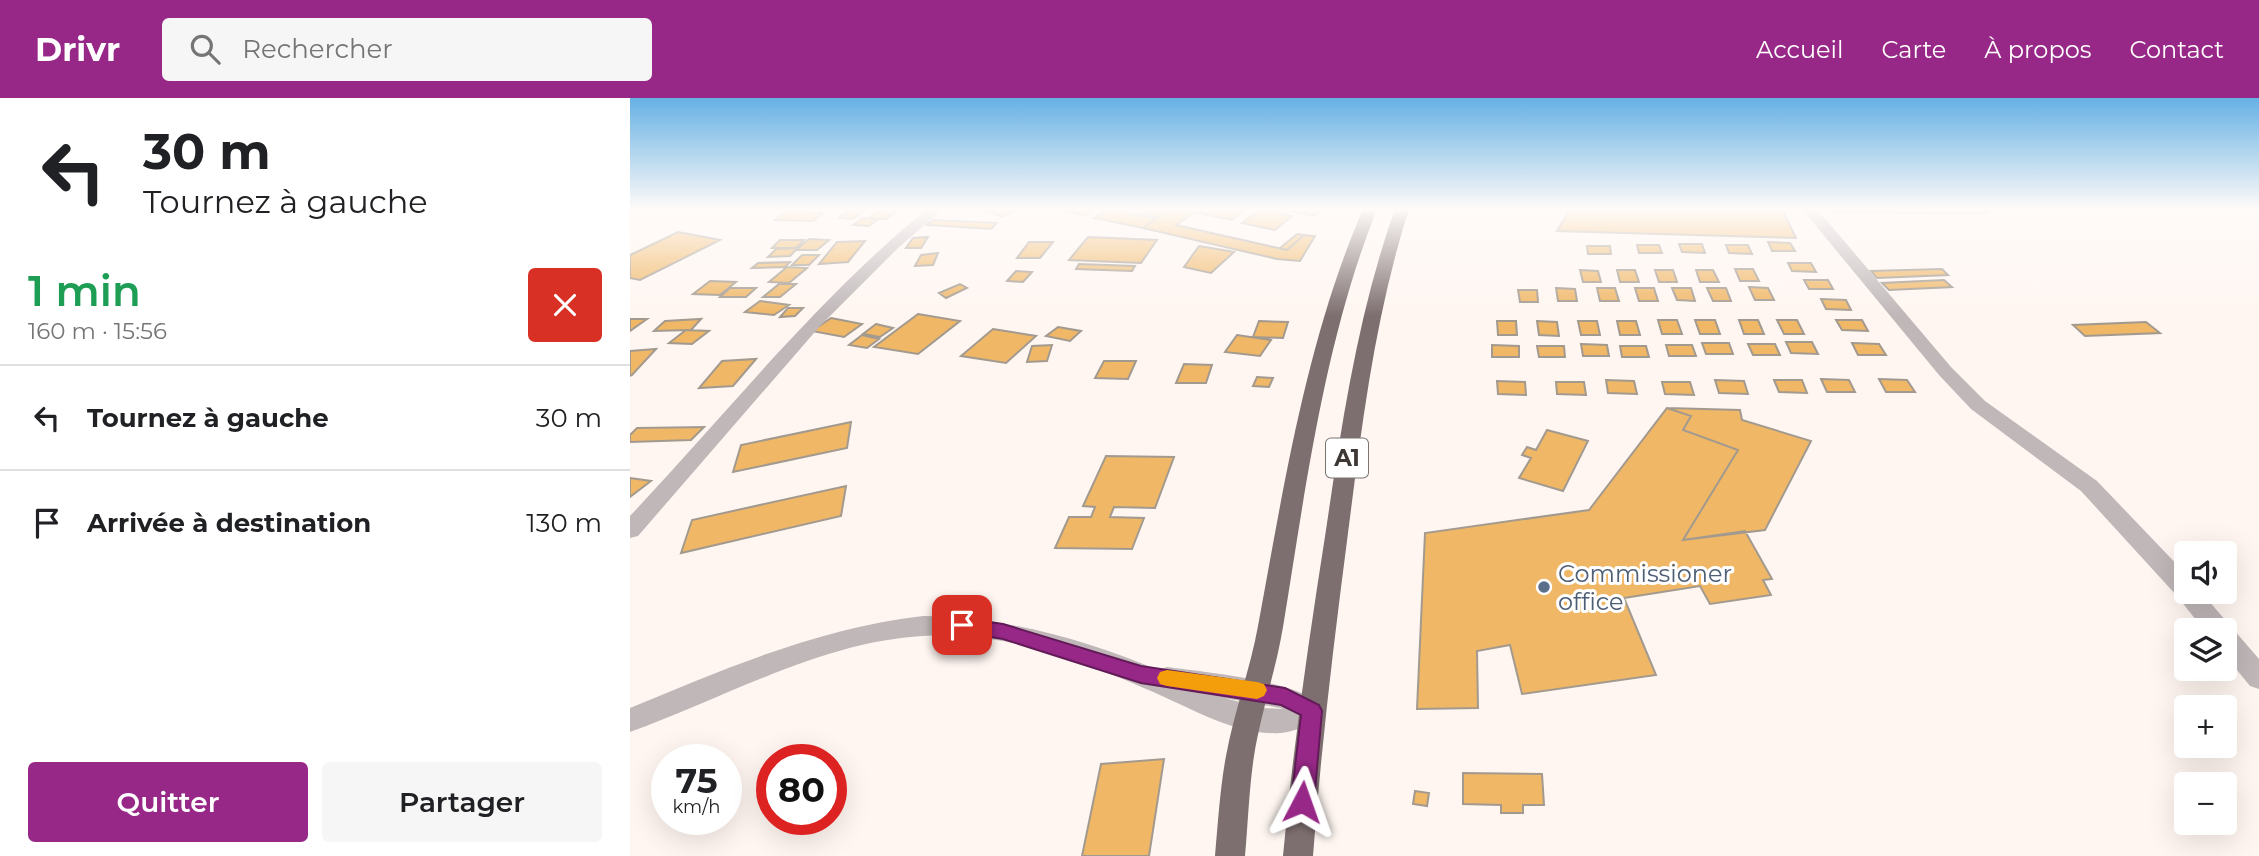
<!DOCTYPE html>
<html lang="fr">
<meta charset="utf-8">
<style>
:root{--surface:#fff;--page:#f6f6f6;--text:#202124;--muted:#757577;--line:#e0e0e0;--accent:#982887}
body{margin:0;font-family:Montserrat,sans-serif;background:var(--page);color:var(--text);height:100vh;display:flex;flex-direction:column;font-size:26px;white-space:nowrap}
*{box-sizing:border-box;margin:0}
p{font-size:23px;color:var(--muted)}
.icon{flex:none;width:38px;height:38px;fill:none;stroke:currentColor;stroke-width:2;stroke-linecap:round;stroke-linejoin:round}
.map{position:relative;flex:1;overflow:hidden}
.panel{display:flex;flex-direction:column;background:var(--surface);width:630px}
.panel>*{flex:none}
.hud{background:#fff;color:var(--text);overflow:hidden}
.fabs{position:absolute;left:1544px;top:443px;display:grid;gap:14px}
.fabs a{display:grid;place-items:center;width:63px;height:63px;border-radius:7px;background:var(--surface);box-shadow:0 7px 28px #0002;font-size:35px}
.speed{position:absolute;left:21px;top:646px;display:flex;gap:14px;font-size:35px;font-weight:700;text-align:center}
.speed>*{display:grid;place-content:center;width:91px;height:91px;border-radius:50%;background:var(--surface);box-shadow:0 7px 28px #0002;line-height:1}
.speed small{font-size:18px;font-weight:400}
.speed .limit{border:10px solid #d22;background:#fff;color:#111}
.pin{position:absolute;display:grid;place-items:center;width:60px;height:60px;color:#fff;margin:-30px;border-radius:14px;box-shadow:0 4px 10px #0006}
.me{position:absolute;width:77px;margin:-38px;rotate:4deg;stroke-linejoin:round;filter:drop-shadow(0 0 5px #0008)}
.turn{display:flex;align-items:center;gap:24px;height:147px;padding:0 28px;font-size:32px}
.turn .icon{width:91px;height:91px;stroke-width:2.5}
.turn b{display:block;font-size:49px;line-height:60px}
.round{display:grid;place-items:center;flex:none;width:74px;height:74px;border-radius:7px;background:var(--page)}
.head{display:flex;align-items:center;justify-content:space-between;height:119px;padding:0 28px}
h1{font-size:42px;font-weight:600;line-height:52px;color:#1e9e55}
.cta{display:flex;gap:14px;margin-top:auto;padding:14px 28px}
.cta a{flex:1;height:80px;border-radius:7px;background:var(--accent);color:#fff;font-size:28px;font-weight:600;line-height:80px;text-align:center}
.cta a+a{background:var(--page);color:var(--text)}
ul{padding:0;list-style:none}
li{display:flex;align-items:center;gap:21px;height:105px;padding:0 28px;border-top:2px solid var(--line)}
li div{flex:1}
li b{display:block;font-size:26px}
li em{font-style:normal}
header{display:flex;align-items:center;gap:42px;box-sizing:border-box;height:98px;padding:0 35px;background:var(--accent);color:#fff}
header strong{font-size:33px}
nav{display:flex;gap:38px;margin-inline-start:auto;font-size:24px}
.search{width:490px;height:63px;background:var(--page);display:flex;align-items:center;gap:18px;box-sizing:border-box;padding:0 24px;border-radius:7px;color:var(--muted);font-size:26px}
main{display:flex;flex:1;min-height:0}
.map>svg:first-child{display:block}
.building{fill:#f0b766;stroke:#a39a8f;stroke-width:2}
.lines{fill:none;stroke-linecap:round;stroke-linejoin:round}
.minor{fill:#bfb7b8;fill-rule:evenodd}
.highway{fill:#7d6e6f;fill-rule:evenodd}
.route{fill:#982887;stroke:#631a58;stroke-width:2}
.slow{fill:#f59e0b}
.service-dot{fill:#5c6f8a;stroke:#fff;stroke-width:2.5}
.labels{text-anchor:middle;dominant-baseline:central;stroke-width:6;stroke-linejoin:round;paint-order:stroke}
.shield{fill:#fff;stroke:#787472;stroke-width:2}
.shield-label{font-size:23px;font-weight:bold;fill:#3e3835}
.service-label{font-size:24px;fill:#4e5e75;stroke:#fff;text-anchor:start}
</style>
<header>
<strong>Drivr</strong>
<div class="search"><svg class="icon" aria-label="search" viewBox="0 0 24 24"><circle cx="10" cy="10" r="6"/><path d="M15 15l6 6"/></svg>Rechercher</div>
<nav><a>Accueil</a><a>Carte</a><a>À propos</a><a>Contact</a></nav>
</header>
<main>
<section class="panel">
<div class="hud">
<div class="turn"><svg class="icon" aria-label="left" viewBox="0 0 24 24"><path d="M17 20v-9H6M10 6l-5 5 5 5"/></svg><div><b>30 m</b>Tournez à gauche</div></div>
</div>
<div class="head"><div><h1>1 min</h1><p>160 m · 15:56</p></div><a class="round" style="background:#d93025;color:#fff"><svg class="icon" aria-label="close" viewBox="0 0 24 24"><path d="M6 6l12 12M18 6L6 18"/></svg></a></div>
<ul>
<li><svg class="icon" aria-label="left" viewBox="0 0 24 24"><path d="M17 20v-9H6M10 6l-5 5 5 5"/></svg><div><b>Tournez à gauche</b></div><em>30 m</em></li>
<li><svg class="icon" aria-label="arrive" viewBox="0 0 24 24"><path d="M6 21V4h12l-3 4 3 4H6"/></svg><div><b>Arrivée à destination</b></div><em>130 m</em></li>
</ul>
<div class="cta"><a>Quitter</a><a>Partager</a></div>
</section>
<div class="map">
<svg width="1629" height="758" viewBox="0 0 1629 758">
<rect width="100%" height="100%" fill="#fff6f1"/>
<path class="building" d="M220,111H236L223,121L209,120Z
M250,111H265L268,112L257,121L239,120Z
M350,111H389L373,119Z
M428,111H466L456,118Z
M477,111H480L526,121L513,130L464,120Z
M519,111H537L529,119L512,116Z
M540,111L564,115L546,127L657,152L674,137L685,138L670,163L647,161L513,130Z
M548,111H615L602,122Z
M629,111H631L662,118L645,132L612,125Z
M650,111H683L691,113L685,118Z
M940,111H1150L1151,114L1152,111L1166,140L927,133Z
M156,114L193,115L183,123L145,122Z
M233,120L248,121L239,128L223,127Z
M303,122L367,125L361,131L297,127Z
M48,134L90,142L10,182L0,180V157Z
M667,136L674,137L657,152L650,150Z
M298,139L291,150H276L283,140Z
M458,139L527,142L511,165L439,162Z
M179,141L199,142L187,152H166Z
M150,142H174L166,150H142Z
M235,143L218,164L189,166L207,144Z
M399,144H423L410,160H387Z
M1138,144L1160,145L1165,153H1142Z
M1049,146H1072L1075,155L1052,154Z
M1007,147H1029L1032,155H1009Z
M1096,147H1118L1122,156L1099,155Z
M569,148L604,154L581,175L554,169Z
M957,148H980L981,156H958Z
M168,150L160,158L138,159L146,151Z
M308,155L303,167L285,168L291,157Z
M172,157H189L179,167H162Z
M160,164L155,169L122,170L128,165Z
M1158,165H1181L1186,174L1162,173Z
M449,166L505,168L502,173L446,171Z
M157,169L177,170L159,185L139,184Z
M1105,171H1123L1129,183H1110Z
M1312,171L1318,177L1247,180L1241,173Z
M950,172L968,173L971,184H953Z
M987,172H1005L1009,184H990Z
M1025,172H1043L1047,184H1029Z
M1066,172H1083L1089,184H1070Z
M386,173L402,174L393,184L377,183Z
M1174,182H1198L1203,191H1179Z
M1314,182L1322,189L1259,192L1252,185Z
M80,183L106,184L90,197L63,196Z
M149,186H166L150,199H133Z
M330,186L337,190L316,200L309,195Z
M1119,189L1138,190L1144,202H1125Z
M100,190H126L116,199H90Z
M926,190L945,191L947,203H928Z
M967,190H985L989,203H970Z
M1005,190H1024L1028,203H1009Z
M1042,190H1061L1065,203L1047,202Z
M1077,190H1096L1101,203H1083Z
M888,192H907L908,204H890Z
M1191,201L1216,202L1221,212L1196,211Z
M130,203L159,207L144,217L115,214Z
M158,210H173L165,218L150,219Z
M288,216L330,223L288,256L244,249Z
M201,220L232,226L214,239L182,233Z
M0,221H17L0,233Z
M71,221L61,232L24,233L35,223Z
M1028,222H1047L1052,236H1032Z
M1065,222H1085L1090,236H1070Z
M1109,222H1128L1134,236H1114Z
M1147,222H1167L1174,236H1154Z
M1206,222H1232L1238,233L1212,232Z
M629,223L658,224L653,240L623,239Z
M867,223H886L887,237H868Z
M907,223L927,224L929,238L909,237Z
M948,223H967L970,237H951Z
M987,223H1006L1010,237H990Z
M1516,224L1530,235L1455,238L1443,227Z
M246,226L263,230L250,239L233,236Z
M428,229L451,233L440,243L416,238Z
M363,231L406,238L376,265L331,258Z
M56,232L79,233L62,246L39,245Z
M232,237L249,241L237,250L219,247Z
M607,237L641,242L630,258L595,254Z
M1156,244H1182L1188,256L1161,255Z
M1072,245H1099L1103,256H1076Z
M1222,245L1249,246L1256,257H1228Z
M951,246L977,247L979,258H953Z
M1118,246H1145L1150,257H1123Z
M422,247L417,263L397,264L402,248Z
M862,247L889,248V259H862Z
M1036,247H1062L1066,258H1039Z
M907,248H934L935,259H909Z
M990,248H1016L1019,259H992Z
M26,251L2,277L0,278V253Z
M126,261L103,288L69,290L92,263Z
M474,263H506L498,281L465,280Z
M554,266L582,267L576,285H546Z
M627,279L643,280L639,289L623,288Z
M1191,281L1219,282L1225,294H1197Z
M1249,281L1277,282L1285,294H1256Z
M976,282L1004,283L1007,296L978,295Z
M1085,282L1114,283L1118,296L1089,295Z
M1144,282H1172L1177,295L1149,294Z
M867,283L895,284L896,297L868,296Z
M926,284H954L956,297L927,296Z
M1032,284H1060L1064,297L1035,296Z
M1037,310L1061,318L1053,332L1108,352L1053,442L1115,433L1142,481L1133,482L1141,497L1080,506L1070,488L994,500L1026,577L892,596L880,547L847,553L848,610L787,611L795,435L959,412Z
M1037,310L1110,312L1112,322L1181,343L1135,432L1053,442L1108,352L1053,332L1061,318Z
M221,324L217,350L103,374L111,347Z
M74,329L61,342L0,344V337L7,330Z
M917,332L958,343L933,393L889,380L901,360L892,357L897,349L906,352Z
M476,358L544,359L525,410L484,409L480,419L514,420L502,451L425,450L439,419H461L465,409L453,408Z
M0,380L21,383L0,399Z
M216,388L211,418L51,455L62,422Z
M534,661L519,758H452L471,666Z
M833,675L912,676L914,707H893V715H871V707L833,706Z
M785,693L799,695L797,708L783,706Z"/>
<g class="lines">
<path class="minor" d="M297,111H313L268,150L190,228L8,438L0,440V418C98,314 186,202 297,111Z
M1172,111H1187L1321,269L1355,303L1467,383L1556,476V494H1571L1629,561V591L1620,588L1594,556V532H1574L1547,498L1451,393L1341,311L1309,277Z
M1193,111H1362L1363,113L1356,117L1200,115Z
M293,518C375,519 453,541 528,572L537,569C571,574 681,583 696,613L692,621C679,626 665,634 651,635C604,638 558,608 516,591C460,566 395,542 333,538C213,530 109,595 0,634V610C96,570 190,530 293,518ZM594,600L650,610L653,611L633,610Z"/>
<path class="highway" d="M733,111H747C694,244 676,389 653,529C646,572 631,614 624,658C619,691 618,725 615,758H585C588,725 590,690 596,658C604,614 620,572 628,528C654,388 676,243 733,111Z
M765,111H779C745,217 732,326 718,435C704,543 691,650 683,758H653C663,649 679,541 696,432C712,324 728,215 765,111Z"/>
</g>
<linearGradient id="sky" x2="0" y2="1"><stop stop-color="#66b1e4"/><stop offset="0.51" stop-color="#fffbf9"/><stop offset="1" stop-color="#fffbf9" stop-opacity="0"/></linearGradient>
<rect width="1629" height="218" fill="url(#sky)"/>
<path class="route" d="M332,520L373,526L511,568L655,590L689,607L692,613L684,704L680,712L672,715L664,712L661,704L671,617L651,607L511,585L373,541L325,533L323,527L325,522Z"/>
<path class="slow" d="M537,572L627,584L634,586L637,592L634,598L627,601L537,588L530,586L527,580L530,574Z"/>
<circle class="service-dot" cx="914" cy="489" r="7"/>
<g class="labels">
<rect class="shield" x="696" y="340.5" width="42" height="39" rx="5"/>
<g class="shield-label">
<text x="717" y="360">A1</text>
</g>
<g class="service-label">
<text x="928" y="475">Commissioner<tspan x="928" dy="28">office</tspan></text>
</g>
</g>
</svg>
<div class="fabs">
<a><svg class="icon" aria-label="sound" viewBox="0 0 24 24"><path d="M4 9h4l5-4v14l-5-4H4zM17 9q2 3 0 6"/></svg></a>
<a><svg class="icon" aria-label="layers" viewBox="0 0 24 24"><path d="M12 4l9 5-9 5-9-5zM3 14l9 5 9-5"/></svg></a>
<a>+</a>
<a>−</a>
</div>
<div class="speed"><div>75<small>km/h</small></div><div class="limit">80</div></div>
<div class="pin" style="left:332px;top:527px;background:#d93025"><svg class="icon" aria-label="arrive" viewBox="0 0 24 24"><path d="M6 21V4h12l-3 4 3 4H6"/></svg></div>
<svg class="me" style="left:672px;top:704px" viewBox="-20 -20 40 40"><path d="M0-17L14 15 0 8-14 15z" fill="#982887" stroke="#fff" stroke-width="4"/></svg>
</div>
</main>
